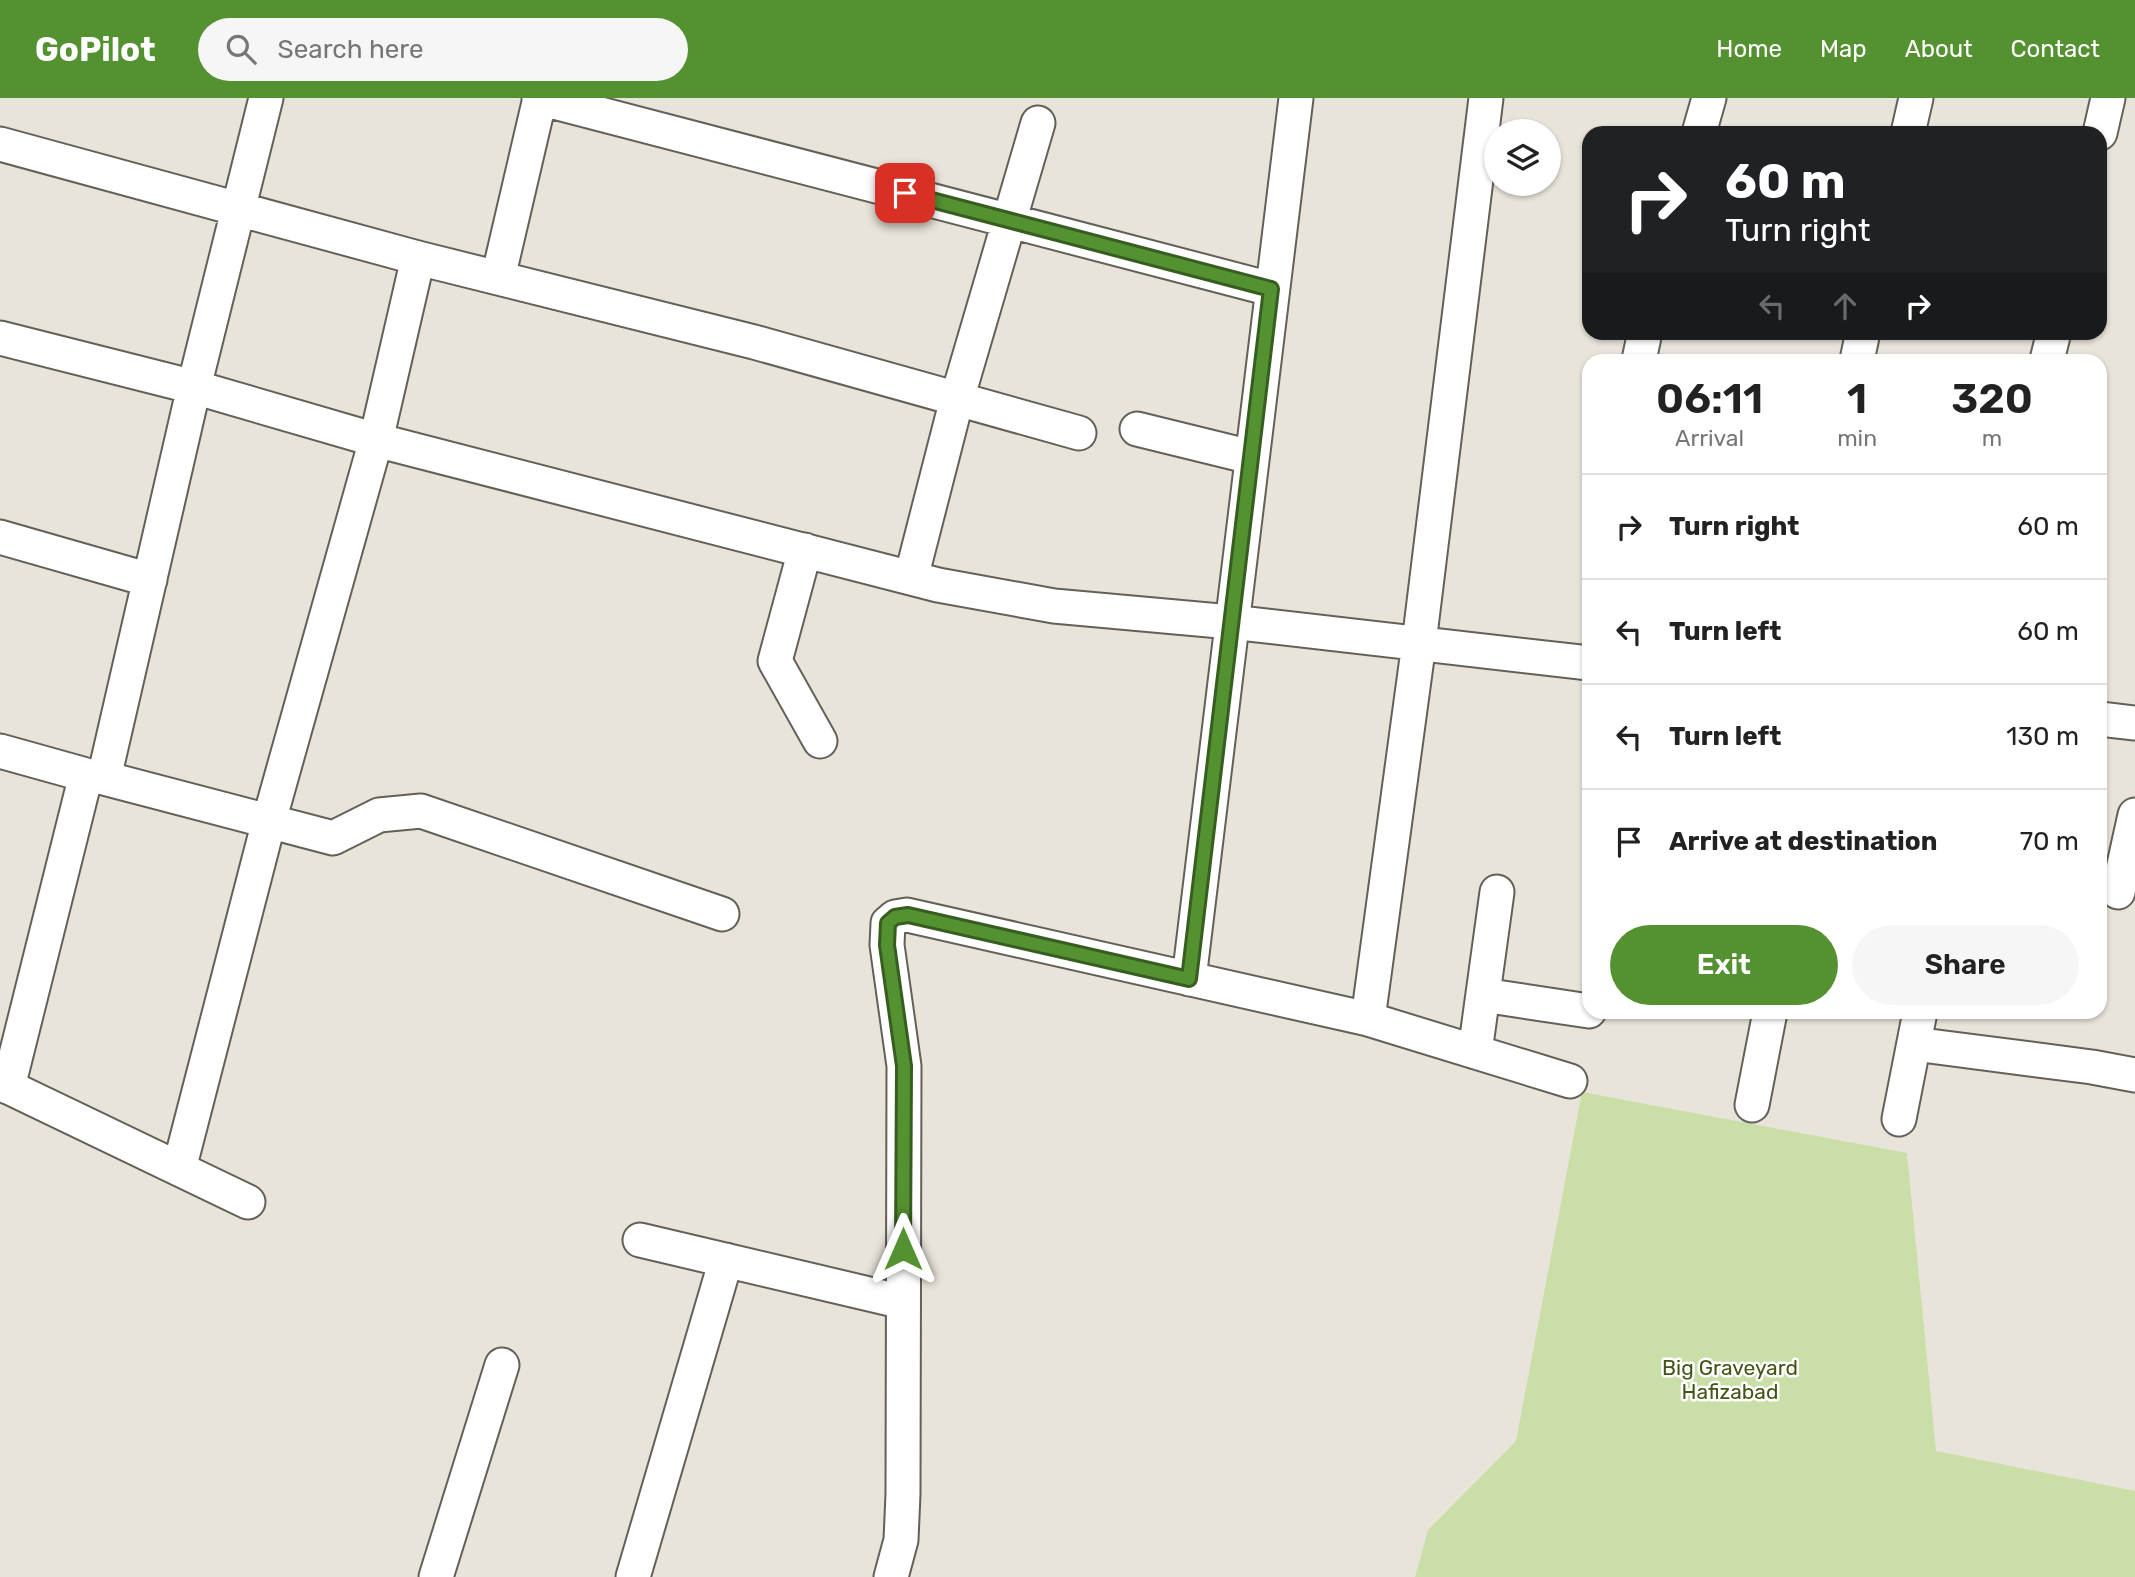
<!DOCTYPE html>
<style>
:root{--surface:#fff;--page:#f6f6f6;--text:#222;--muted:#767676;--line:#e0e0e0;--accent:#549131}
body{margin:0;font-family:Rubik,sans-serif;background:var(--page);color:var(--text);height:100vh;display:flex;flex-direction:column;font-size:26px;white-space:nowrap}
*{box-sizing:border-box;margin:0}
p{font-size:23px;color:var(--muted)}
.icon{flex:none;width:38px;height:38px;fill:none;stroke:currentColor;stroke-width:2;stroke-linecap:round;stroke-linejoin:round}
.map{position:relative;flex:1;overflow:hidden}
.details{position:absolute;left:1582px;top:256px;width:525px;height:665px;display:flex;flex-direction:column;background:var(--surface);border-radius:21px;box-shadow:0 2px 5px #0004}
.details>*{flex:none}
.hud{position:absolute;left:1582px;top:28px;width:525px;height:214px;border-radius:21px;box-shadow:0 2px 5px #0004;background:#202124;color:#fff;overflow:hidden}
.controls{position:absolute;left:1484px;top:21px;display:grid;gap:14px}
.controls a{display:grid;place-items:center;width:77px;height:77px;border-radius:50%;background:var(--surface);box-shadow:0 2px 5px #0004;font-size:35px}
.pin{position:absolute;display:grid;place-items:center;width:60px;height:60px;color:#fff;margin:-30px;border-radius:14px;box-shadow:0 4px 10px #0006}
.me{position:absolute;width:77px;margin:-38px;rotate:0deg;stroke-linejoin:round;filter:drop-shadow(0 0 5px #0008)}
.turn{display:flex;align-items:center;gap:24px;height:147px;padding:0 28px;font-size:32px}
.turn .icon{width:91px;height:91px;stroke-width:2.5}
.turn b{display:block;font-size:49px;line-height:60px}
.lanes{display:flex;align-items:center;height:66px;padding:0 28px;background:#0003;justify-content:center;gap:35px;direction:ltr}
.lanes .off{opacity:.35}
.eta{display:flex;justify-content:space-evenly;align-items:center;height:119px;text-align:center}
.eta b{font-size:42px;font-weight:600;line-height:49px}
.action{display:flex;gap:14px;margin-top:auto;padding:14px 28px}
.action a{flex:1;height:80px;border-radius:42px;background:var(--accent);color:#fff;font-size:28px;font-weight:600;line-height:80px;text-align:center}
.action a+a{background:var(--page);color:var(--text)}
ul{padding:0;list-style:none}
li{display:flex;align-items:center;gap:21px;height:105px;padding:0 28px;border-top:2px solid var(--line)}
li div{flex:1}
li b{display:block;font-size:26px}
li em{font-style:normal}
header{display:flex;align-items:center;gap:42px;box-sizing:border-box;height:98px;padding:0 35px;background:var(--accent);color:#fff}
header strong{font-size:33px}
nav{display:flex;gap:38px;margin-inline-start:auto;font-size:24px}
.search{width:490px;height:63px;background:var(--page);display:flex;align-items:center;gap:18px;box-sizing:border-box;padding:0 24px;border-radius:38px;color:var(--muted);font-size:26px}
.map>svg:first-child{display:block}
.green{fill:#cadea8}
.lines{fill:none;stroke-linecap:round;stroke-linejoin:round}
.minor-casing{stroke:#636057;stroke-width:37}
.minor{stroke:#fff;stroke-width:33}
.route-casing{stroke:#375e20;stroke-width:18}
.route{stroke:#549131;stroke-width:12}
.labels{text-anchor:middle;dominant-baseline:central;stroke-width:5;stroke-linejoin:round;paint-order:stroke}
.park-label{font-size:21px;fill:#435516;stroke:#fff}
</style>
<header>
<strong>GoPilot</strong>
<div class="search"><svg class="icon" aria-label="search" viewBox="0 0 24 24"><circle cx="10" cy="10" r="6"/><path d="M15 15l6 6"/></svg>Search here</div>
<nav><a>Home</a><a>Map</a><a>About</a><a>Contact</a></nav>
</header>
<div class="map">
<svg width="2135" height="1479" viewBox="0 0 2135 1479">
<rect width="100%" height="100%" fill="#e8e4da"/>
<path class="green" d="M1582,994L1907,1055L1936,1353L2135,1393V1479H1415L1428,1432L1516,1343Z"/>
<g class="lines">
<defs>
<path id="minor" d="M539,0L1271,191
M1699,35L1709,0
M1908,35L1916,0
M2100,35L2108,0
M0,46L418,160L754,244L1079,335
M498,180L540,0
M0,240L194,289L376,342L938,487L1054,508L1231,524L1589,565
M1639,262L1645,234
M1857,262L1863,234
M2047,262L2054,234
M1137,331L1251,359
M0,439L150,482
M805,452L775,563L820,643
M911,480L957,301L1038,25
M2100,621L2135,625
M0,653L86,677L104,680L333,740L379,717L421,713L722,816
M104,680L194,289L266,0
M2118,794L2135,717
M1189,881L1296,0
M1483,897L1589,913
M1368,921L1419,545L1486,0
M1914,946L2092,969L2135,977
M1475,954L1497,794
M0,985L248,1104
M8,989L86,677
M1752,1007L1770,914
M1899,1021L1920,914
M179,1071L269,723L376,342L418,160
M640,1142L903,1204
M436,1479L502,1267
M633,1479L726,1162
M891,1479L901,1442L903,1396L904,968L887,847L888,825L895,819L907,817L1368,921L1570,983"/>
</defs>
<use href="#minor" class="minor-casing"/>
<use href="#minor" class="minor"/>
</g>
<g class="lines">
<defs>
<path id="route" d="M903,1151L904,968L887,847L888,825L895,819L908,817L1189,881L1271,191L905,95"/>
</defs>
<use href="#route" class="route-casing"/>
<use href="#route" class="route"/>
</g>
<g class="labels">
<g class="park-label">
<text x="1730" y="1269">Big Graveyard<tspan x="1730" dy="24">Hafizabad</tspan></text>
</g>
</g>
</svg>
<div class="controls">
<a><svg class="icon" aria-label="layers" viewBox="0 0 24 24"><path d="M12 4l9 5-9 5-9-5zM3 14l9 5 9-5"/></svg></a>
</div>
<div class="pin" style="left:905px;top:95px;background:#d93025"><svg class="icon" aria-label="arrive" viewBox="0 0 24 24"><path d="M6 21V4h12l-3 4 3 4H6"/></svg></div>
<svg class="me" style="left:903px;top:1151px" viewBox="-20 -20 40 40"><path d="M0-17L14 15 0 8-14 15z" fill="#549131" stroke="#fff" stroke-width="4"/></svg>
<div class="hud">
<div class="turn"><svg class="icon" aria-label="right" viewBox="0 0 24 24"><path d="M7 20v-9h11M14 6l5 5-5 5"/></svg><div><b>60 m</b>Turn right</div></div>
<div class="lanes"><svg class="icon off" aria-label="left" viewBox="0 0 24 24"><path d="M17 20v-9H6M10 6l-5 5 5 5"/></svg><svg class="icon off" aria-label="ahead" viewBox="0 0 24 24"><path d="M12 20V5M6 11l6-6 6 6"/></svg><svg class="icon" aria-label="right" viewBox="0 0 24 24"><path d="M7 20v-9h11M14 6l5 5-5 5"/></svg></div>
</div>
<section class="details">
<div class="eta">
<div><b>06:11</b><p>Arrival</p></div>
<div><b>1</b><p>min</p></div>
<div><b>320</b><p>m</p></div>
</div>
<ul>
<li><svg class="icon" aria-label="right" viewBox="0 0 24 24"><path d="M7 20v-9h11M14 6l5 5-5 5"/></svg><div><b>Turn right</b></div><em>60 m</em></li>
<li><svg class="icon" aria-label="left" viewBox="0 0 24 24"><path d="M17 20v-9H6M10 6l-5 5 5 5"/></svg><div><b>Turn left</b></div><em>60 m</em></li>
<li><svg class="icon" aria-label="left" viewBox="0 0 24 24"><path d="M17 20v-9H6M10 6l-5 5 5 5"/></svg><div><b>Turn left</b></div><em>130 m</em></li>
<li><svg class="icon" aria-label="arrive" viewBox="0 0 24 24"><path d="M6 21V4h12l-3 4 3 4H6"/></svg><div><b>Arrive at destination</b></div><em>70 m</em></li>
</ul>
<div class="action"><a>Exit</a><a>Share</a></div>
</section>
</div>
